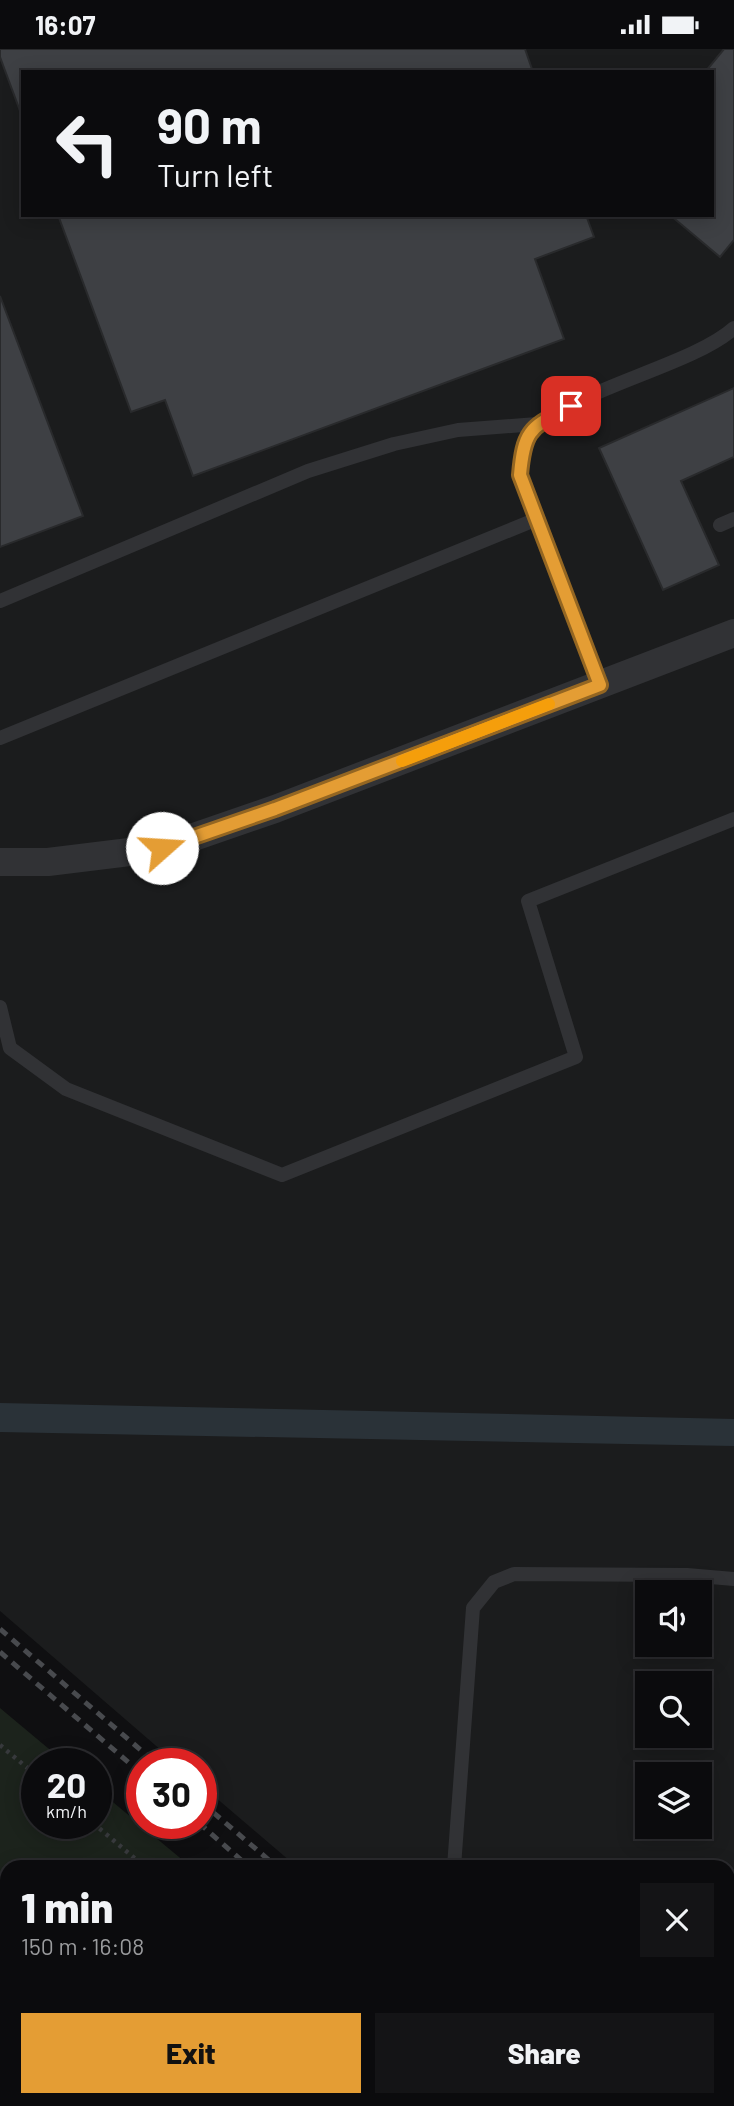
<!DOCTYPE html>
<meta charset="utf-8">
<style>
:root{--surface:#0b0b0d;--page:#141416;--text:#f1f3f6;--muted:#9a9b9d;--line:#2b2b2e;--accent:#e49d34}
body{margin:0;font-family:Barlow,sans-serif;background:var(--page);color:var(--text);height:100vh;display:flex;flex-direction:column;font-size:26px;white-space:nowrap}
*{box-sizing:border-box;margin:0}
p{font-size:23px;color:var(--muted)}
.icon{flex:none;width:38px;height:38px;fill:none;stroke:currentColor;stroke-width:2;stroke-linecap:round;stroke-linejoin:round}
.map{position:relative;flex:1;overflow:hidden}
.details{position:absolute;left:0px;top:1811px;width:735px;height:247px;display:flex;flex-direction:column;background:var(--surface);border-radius:21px 21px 0 0;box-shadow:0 4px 18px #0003,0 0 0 2px var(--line)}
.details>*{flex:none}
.top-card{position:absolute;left:21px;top:21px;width:693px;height:147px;border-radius:0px;box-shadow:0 4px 18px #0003,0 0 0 2px var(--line);background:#0b0b0d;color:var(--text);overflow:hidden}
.controls{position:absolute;left:635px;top:1531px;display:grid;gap:14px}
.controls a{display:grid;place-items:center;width:77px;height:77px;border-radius:0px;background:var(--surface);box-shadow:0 4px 18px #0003,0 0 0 2px var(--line);font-size:35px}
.speed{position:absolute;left:21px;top:1699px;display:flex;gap:14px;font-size:35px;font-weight:700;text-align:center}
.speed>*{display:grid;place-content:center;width:91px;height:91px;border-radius:50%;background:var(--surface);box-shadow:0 4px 18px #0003,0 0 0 2px var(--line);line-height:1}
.speed small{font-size:18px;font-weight:400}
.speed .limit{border:10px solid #d22;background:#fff;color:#111}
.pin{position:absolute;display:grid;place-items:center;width:60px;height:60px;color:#fff;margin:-30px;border-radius:14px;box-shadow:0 4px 10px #0006}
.me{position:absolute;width:77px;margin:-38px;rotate:71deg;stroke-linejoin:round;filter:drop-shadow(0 0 5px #0008)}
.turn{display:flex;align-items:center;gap:24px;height:147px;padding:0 21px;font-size:32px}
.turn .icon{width:91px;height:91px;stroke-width:2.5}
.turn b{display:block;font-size:49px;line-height:60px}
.round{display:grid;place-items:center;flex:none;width:74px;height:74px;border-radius:0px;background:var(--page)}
.overview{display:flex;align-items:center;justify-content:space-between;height:119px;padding:0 21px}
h1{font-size:42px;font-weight:800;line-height:52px}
.primary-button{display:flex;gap:14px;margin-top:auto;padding:14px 21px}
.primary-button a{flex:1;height:80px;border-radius:0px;background:var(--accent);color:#111;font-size:28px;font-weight:800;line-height:80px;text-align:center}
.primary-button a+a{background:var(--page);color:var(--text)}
.status{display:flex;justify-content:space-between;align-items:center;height:49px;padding:0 35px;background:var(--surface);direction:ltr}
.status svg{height:19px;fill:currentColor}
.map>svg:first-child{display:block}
.built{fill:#1b1c1d;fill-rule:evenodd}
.green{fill:#1c231c}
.water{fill:#2a3238}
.building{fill:#3e4044;stroke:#292a2c;stroke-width:2}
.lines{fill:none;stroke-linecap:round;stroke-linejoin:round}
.path{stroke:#37393c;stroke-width:4.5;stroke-dasharray:3.5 5;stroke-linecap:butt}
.lane{stroke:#313235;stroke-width:14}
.street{stroke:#313235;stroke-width:28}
.rail{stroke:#484a4e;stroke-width:5;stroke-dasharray:9 7;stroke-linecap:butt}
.route-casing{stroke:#946622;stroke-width:18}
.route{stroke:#e49d34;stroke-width:12}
.slow{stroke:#f59e0b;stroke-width:12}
</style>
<div class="status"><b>16:07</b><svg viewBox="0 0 49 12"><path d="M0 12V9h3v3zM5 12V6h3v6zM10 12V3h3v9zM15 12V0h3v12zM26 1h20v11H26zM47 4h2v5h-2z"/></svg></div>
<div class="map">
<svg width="734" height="2057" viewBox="0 0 734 2057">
<rect width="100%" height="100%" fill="#0f0f11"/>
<path class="built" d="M0,0H734V2025H728V1818H297L201,1736V1715H177L0,1562ZM23,23H712V166H23ZM648,1544H700V1596H648ZM648,1634H700V1687H648ZM648,1726H700V1778H648Z
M567,2051H641L649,2057H574Z"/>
<path class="green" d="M0,1659L67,1715H37V1774H96V1739L191,1818H7V2051H469L476,2057H0Z"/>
<path class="water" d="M0,1354L734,1370V1397L0,1383Z"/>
<path class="building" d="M0,0H525L533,23H23V70L0,8Z
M724,0H734V191L720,208L670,166H712V23H705Z
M58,166H586L594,188L535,210L564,290L193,427L165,351L131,363Z
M0,247L83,467L0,498Z
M734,339V408L681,432L719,516L663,541L599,399Z"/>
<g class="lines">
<path class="path" d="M0,1696L37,1727
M93,1774L145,1818
M413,2051L423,2057"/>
<path class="lane" d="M720,476L734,470
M0,552L308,422L394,395L458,381L537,375
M600,636L520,426C521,416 520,403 524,394C549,345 689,320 734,279
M0,689L537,470
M0,958L10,999L66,1040L282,1126L576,1008L528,852L734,770
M454,1818L473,1559L494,1533L514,1525L687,1526L734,1530
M728,1859L734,1857"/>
<path class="street" d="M0,813H48L162,799L275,760L734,584"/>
<path class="rail" d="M0,1580L157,1715
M0,1603L142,1725
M201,1753L277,1818
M199,1774L249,1818
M520,2051L527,2057
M547,2051L555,2057"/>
</g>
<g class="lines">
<defs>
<path id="route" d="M162,799L275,760L600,636L520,426C524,379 531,379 571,357"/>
</defs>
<use href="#route" class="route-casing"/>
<use href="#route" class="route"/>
<path class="slow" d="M402,712L549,655"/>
</g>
</svg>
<div class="controls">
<a><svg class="icon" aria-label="sound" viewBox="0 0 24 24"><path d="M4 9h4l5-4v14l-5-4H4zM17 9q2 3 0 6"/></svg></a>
<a><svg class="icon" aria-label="search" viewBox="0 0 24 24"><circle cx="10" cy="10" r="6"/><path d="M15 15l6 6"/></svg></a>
<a><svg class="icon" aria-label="layers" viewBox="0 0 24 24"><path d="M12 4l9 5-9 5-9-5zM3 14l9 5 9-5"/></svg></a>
</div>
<div class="speed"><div>20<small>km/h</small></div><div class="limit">30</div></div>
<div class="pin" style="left:571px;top:357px;background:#d93025"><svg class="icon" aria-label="arrive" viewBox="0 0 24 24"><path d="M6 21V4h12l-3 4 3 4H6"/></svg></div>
<svg class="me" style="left:162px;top:799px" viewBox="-20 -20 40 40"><circle r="19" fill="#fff"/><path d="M0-13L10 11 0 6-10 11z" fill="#e49d34"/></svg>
<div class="top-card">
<div class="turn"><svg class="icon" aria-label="left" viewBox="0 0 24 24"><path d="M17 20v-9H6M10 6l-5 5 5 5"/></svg><div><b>90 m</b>Turn left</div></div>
</div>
<section class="details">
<div class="overview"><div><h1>1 min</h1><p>150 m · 16:08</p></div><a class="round"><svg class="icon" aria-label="close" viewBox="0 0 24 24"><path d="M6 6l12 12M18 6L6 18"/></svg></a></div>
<div class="primary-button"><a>Exit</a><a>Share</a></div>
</section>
</div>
